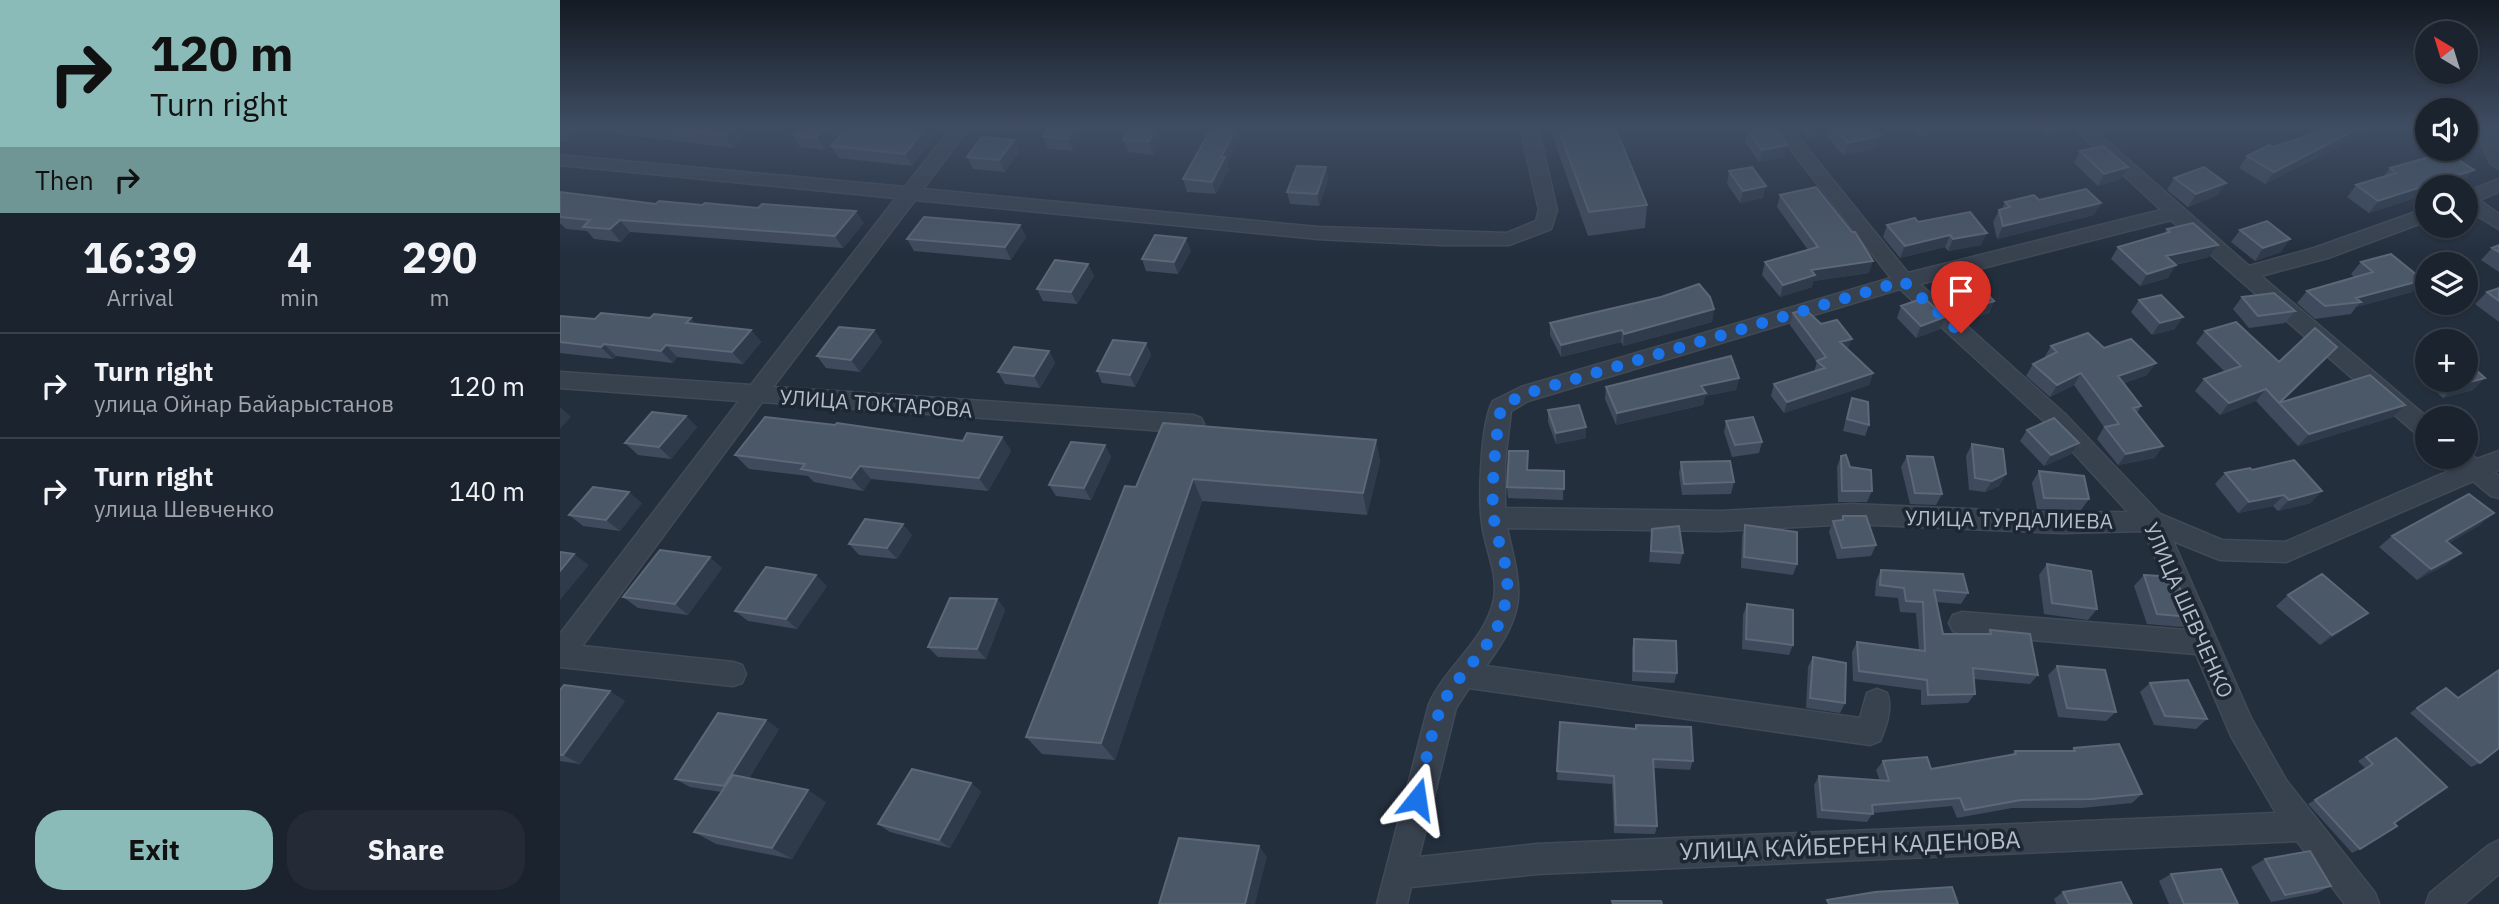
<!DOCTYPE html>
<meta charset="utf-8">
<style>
:root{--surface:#1b232e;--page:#242b36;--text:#f1f3f6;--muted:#a0a4aa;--line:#39404a;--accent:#8bbbb9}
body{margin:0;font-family:"IBM Plex Sans",sans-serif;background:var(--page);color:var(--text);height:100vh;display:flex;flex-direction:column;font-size:26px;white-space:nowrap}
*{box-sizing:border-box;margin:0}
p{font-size:23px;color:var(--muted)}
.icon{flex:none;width:38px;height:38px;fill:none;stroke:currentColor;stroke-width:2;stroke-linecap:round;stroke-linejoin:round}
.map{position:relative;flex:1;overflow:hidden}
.sheet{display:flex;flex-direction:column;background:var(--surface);width:560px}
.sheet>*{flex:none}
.banner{background:#8bbbb9;color:#111;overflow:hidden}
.needle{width:46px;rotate:322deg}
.buttons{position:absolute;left:1855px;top:21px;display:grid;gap:14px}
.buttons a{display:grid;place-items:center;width:63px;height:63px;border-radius:50%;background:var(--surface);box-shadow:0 2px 5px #0004,0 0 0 2px var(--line);font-size:35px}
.pin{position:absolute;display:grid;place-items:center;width:60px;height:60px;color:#fff;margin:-72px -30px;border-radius:50% 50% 50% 0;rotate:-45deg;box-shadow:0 0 7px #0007}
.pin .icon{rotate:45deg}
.me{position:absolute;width:77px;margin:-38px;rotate:15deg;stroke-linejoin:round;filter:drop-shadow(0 0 5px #0008)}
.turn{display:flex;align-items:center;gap:24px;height:147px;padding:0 35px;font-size:32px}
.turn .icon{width:91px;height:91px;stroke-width:2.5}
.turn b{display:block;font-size:49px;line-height:60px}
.then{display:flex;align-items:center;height:66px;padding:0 35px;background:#0003;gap:14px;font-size:26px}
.eta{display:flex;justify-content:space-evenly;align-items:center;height:119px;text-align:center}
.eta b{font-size:42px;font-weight:700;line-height:49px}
.action{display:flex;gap:14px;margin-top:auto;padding:14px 35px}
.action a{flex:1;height:80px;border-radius:28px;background:var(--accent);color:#111;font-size:28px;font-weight:700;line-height:80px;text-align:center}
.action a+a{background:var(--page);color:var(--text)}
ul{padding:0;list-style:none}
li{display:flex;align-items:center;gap:21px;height:105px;padding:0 35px;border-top:2px solid var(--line)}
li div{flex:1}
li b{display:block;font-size:26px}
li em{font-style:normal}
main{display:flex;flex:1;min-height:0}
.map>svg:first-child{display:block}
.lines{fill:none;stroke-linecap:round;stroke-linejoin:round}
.minor-casing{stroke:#414a57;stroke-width:3}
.minor{fill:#38414e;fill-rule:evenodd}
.wall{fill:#3f4b5c}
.shaded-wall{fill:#2f3b4b}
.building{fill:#4b5868;stroke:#5c6777;stroke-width:2}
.route{stroke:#1a73e8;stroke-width:12;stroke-dasharray:0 21.6}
.labels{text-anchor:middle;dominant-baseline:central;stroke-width:7;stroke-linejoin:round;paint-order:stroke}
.street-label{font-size:21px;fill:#b4bcc9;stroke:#1d2633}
.near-street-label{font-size:24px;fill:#b4bcc9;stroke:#1d2633}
</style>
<main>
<section class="sheet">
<div class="banner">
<div class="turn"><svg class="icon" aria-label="right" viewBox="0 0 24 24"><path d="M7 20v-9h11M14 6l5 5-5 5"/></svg><div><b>120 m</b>Turn right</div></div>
<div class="then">Then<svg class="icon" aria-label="right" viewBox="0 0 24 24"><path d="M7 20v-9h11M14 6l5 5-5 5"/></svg></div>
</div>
<div class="eta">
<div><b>16:39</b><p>Arrival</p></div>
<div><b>4</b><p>min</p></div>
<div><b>290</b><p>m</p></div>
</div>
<ul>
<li><svg class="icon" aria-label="right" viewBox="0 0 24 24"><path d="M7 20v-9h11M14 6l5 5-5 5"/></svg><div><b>Turn right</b><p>улица Ойнар Байарыстанов</p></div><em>120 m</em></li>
<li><svg class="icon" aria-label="right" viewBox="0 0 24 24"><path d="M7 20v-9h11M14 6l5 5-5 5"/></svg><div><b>Turn right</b><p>улица Шевченко</p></div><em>140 m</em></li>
</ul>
<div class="action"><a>Exit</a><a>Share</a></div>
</section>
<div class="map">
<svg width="1939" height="904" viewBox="0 0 1939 904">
<rect width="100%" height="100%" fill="#242f3e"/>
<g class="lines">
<defs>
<path id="minor" d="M0,127H17L6,139L0,140Z
M392,127H409L363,189L758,227L947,233L976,221L979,210L960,127H978L997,210L991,229L949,245H881L758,239L355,200L213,387L633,415L641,418L644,424L641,430L633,433L202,402L22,646L173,662L182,665L186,674L182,683L173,686L0,667V634L179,401L0,388V372L191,385L336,198L0,165V155L345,187Z
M1213,127H1230L1348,273L1601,210L1512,127H1531L1689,266L1754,248L1867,208V221L1768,258L1701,276L1868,418L1867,439L1859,436L1611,220L1360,284L1505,414L1600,514L1662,540L1725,542L1896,468L1887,457H1906V451L1917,459L1939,451V470L1934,472L1939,476V498L1931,496L1913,481L1726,562L1660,560L1613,541L1691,718L1726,780L1815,893L1819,904H1785L1737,841L977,874L851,887L847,904H817L869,704C886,666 926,640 934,599C938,574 927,553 923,530C918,503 920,425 933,401L961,387L1331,278ZM1340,289L1489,426L1568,512L1503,513L1291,504L1161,511L945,508V461L951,411L968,401ZM1291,524L1503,533L1584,531L1626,630L1402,612L1393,615L1389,623L1393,631L1402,634L1636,654L1671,736L1716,813L977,844L859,857L896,708L909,688L1310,745L1320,741C1326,727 1333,708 1327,693L1317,689L1307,693L1300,718L926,666C968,608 962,593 947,528L1161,531Z
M1915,127H1932L1939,143V169L1930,163Z
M1939,179V192L1919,200L1939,214V229L1906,209V192Z
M1939,840V874L1904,904H1866L1870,893L1929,845Z"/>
</defs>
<use href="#minor" class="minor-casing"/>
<use href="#minor" class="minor"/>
</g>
<path class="wall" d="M51,127H190L192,130L174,148L57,134Z
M338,127H382L352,166L279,158L271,146L337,129Z
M515,127H523L525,133L513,151L488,149L483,136Z
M989,127H1055L1087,205L1085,228L1028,236Z
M1237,127H1313L1317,148L1284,156L1266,136L1249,140Z
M1349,127H1386L1384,132L1359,138Z
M1477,127H1515L1513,132L1487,137Z
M1750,127H1830L1828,129L1784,144L1705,184L1679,168L1687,156L1747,136L1745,134Z
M285,128L265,150L240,147L232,135Z
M1187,130L1224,157L1199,162L1185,142Z
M603,136L593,155L568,152L563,140Z
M1520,151L1561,179L1538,186L1514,163Z
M459,152L445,172L413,169L407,157Z
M667,164L669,169L656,194L627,192L623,179Z
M766,167L768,180L759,206L730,204L727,192Z
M1830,168L1903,183L1867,187V194L1809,213L1787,197L1796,185L1823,177Z
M1169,171L1203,198L1180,203L1167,184Z
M1614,178L1658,195L1628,207L1607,190Z
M0,192L96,204L304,223L283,248L70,232L61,242L34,239L27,231L6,229L0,223Z
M1220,195L1292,232L1309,273L1253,281L1252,287L1220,297L1202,275L1205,262L1248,250L1217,207Z
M1479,200L1541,203L1534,215L1437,239L1433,222L1439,210L1442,209L1445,202Z
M1358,222L1421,245L1388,251L1385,247L1340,258L1323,237L1327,225Z
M460,225L466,237L451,260L354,251L347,239Z
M1607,229L1649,257L1615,265L1608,278L1580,286L1551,259L1558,247L1604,234Z
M1680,230L1721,252L1695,261L1671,242Z
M1939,245V272L1921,260L1932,248Z
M631,251L618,274L586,271L582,259Z
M1801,262L1863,280L1852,292L1796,307L1791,314L1755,319L1737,303L1747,291L1794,277L1791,274Z
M528,264L534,276L517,304L483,301L477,289Z
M1387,288L1434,301L1429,313L1405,321L1382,300Z
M1939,288V322L1915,304L1927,292Z
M1682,297L1735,311L1725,323L1689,328L1673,309Z
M1579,300L1615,329L1592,335L1571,312Z
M1341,306L1385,317L1380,329L1356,338L1337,318Z
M1154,309L1152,322L1063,346L1061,342L1001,357L990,335V323Z
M1233,313L1288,350L1313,373L1309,385L1224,413L1211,396L1214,384L1254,372L1257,362L1230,325Z
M0,316L35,319L136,324L191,330L201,342L183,364L117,357L113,363L56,356L53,359L0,353Z
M314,330L322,342L300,372L266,368L257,356Z
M1645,331L1719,362L1766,359L1722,402L1845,405L1833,417L1738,446L1709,415L1710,414L1709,415L1696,401L1660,415L1635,391L1644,379L1665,372L1636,343Z
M586,343L591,355L575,387L542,383L537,371Z
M1491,346L1544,348L1587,375L1564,383L1581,406L1577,413L1595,458L1558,465L1537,439L1544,427L1514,385L1490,397L1466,376L1473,364L1484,358Z
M489,351L495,363L480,388L445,384L438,372Z
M1867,367V380H1906L1913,390L1883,398L1859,376Z
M1179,378L1176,390L1145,396L1143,405L1056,425L1045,399L1046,387Z
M1292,398L1309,425L1305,436L1283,431L1288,410Z
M988,410L1026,427V438L996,444L988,422Z
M126,416L137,427L111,459L78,455L65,443Z
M1166,421L1202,442L1199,453L1172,457L1164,432Z
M1467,430L1519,443L1511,454L1484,466L1460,441Z
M442,437L451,451L428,491L311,479L303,491L254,482L248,476L189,469L175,455Z
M816,440L820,462L807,515L642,501L555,760L482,754L466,737L576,487Z
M1412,444L1446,474L1439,486L1425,492L1409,490L1406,456Z
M545,445L551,457L531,500L496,496L489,485Z
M1281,456L1312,491L1307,502H1278L1277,467Z
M1347,456L1382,494L1376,505L1350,504L1341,467Z
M1121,462L1174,482L1171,494L1122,495L1119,473Z
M968,470L1004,471L1003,500L948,498L947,487Z
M1692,470L1751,503L1718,511L1713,506L1678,513L1655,484L1665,473Z
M1479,471L1529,499L1521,510L1477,509L1472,483Z
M82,503L60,531L23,526L9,515Z
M1283,516L1316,545L1311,556L1277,559L1269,532L1273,521L1281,520Z
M1185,525L1237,564L1233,575L1181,568L1182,536Z
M1920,525L1889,543L1901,553L1887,564L1857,580L1819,547L1832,536Z
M1092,529L1123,553L1120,564L1089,562Z
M352,535L337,559L299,555L289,544Z
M1487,564L1537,609L1528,620L1484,614L1479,575Z
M162,568L128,615L78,608L63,597Z
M1321,570L1408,593L1401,604L1376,602L1383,634H1427L1430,630L1478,675L1470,684L1414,679L1415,694L1408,703L1361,705V690L1293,681L1292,652L1297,642L1359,650L1356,613L1340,612L1338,598L1315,596L1316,581Z
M1584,575L1632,617L1622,627L1587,624L1574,586Z
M267,586L237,629L188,621L175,611Z
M1728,595L1794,623L1760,645L1716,606Z
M437,599L445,610L426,659L378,657L368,647Z
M1187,604L1233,645L1229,655L1182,649L1183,615Z
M1074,639L1117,673L1114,683L1072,681V649Z
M1253,657L1285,703L1280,713L1246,708L1248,667Z
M1497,666L1556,712L1546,721L1498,717L1488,675Z
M1590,683L1647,719L1636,729L1594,725L1580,692Z
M0,690L65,701L20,764L0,761Z
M1878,693L1898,698L1920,763L1911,767L1850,713Z
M1000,722L1075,729L1076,725L1133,761L1130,770L1094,768L1097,826L1095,834L1054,833L1052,784L997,780Z
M219,729L189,778L266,802L232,859L156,844L134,832L161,792L130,787L115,779Z
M1836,738L1834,823L1800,849L1792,853L1748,804L1806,769L1798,761Z
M1514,748L1582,794L1572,803L1522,808H1452L1397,818L1392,806L1313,813L1307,822L1257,818L1254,785L1259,776L1320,781L1316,770L1323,761L1371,769L1452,754L1455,751H1511Z
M411,783L421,792L390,848L330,832L318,824Z
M1705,859L1771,886L1757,893L1711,902L1691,867Z
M1611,874L1678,904H1609L1599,881Z
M1503,892L1572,904H1496L1494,899Z"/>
<path class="shaded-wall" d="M173,127H190L192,130L174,148L165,136Z
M266,127L285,128L265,150L257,137Z
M366,127H382L352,166L345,154Z
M515,127H523L525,133L513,151L508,139Z
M597,127H600L603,136L593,155L588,142Z
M677,127H687L667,164L669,169L656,194L652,182L661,157Z
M1255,127H1269L1266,136L1249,140L1252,128Z
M1363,127H1386L1384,132L1359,138Z
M1492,127H1515L1513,132L1487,137Z
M1805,127H1830L1828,129L1784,144L1705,184L1714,172L1793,131Z
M1321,136L1317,148L1284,156L1288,143Z
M454,140L459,152L445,172L439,160Z
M1227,145L1224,157L1199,162L1202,150Z
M766,167L768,180L759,206L757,194Z
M1568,167L1561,179L1538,186L1544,174Z
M1914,170L1903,183L1889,187H1867V194L1809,213L1818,201Z
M1666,183L1658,195L1628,207L1636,194Z
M1206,186L1203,198L1180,203L1183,191Z
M1541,203L1534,215L1437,239L1443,226Z
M296,211L304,223L283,248L275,236Z
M60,220L70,232L61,242L50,229Z
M460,225L466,237L451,260L445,247Z
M1427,233L1421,245L1388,251L1393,239Z
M1390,235L1385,247L1340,258L1345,246Z
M626,238L631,251L618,274L614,262Z
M1730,239L1721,252L1695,261L1703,248Z
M1658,245L1649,257L1598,268L1606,256Z
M1313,261L1309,273L1253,281L1252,287L1220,297L1223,285L1251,270Z
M528,264L534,276L517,304L511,292Z
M1616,265L1608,278L1580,286L1587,274Z
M1863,280L1852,292L1796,307L1801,302L1796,298Z
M1434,301L1429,313L1405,321L1410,309Z
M1154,309L1152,322L1063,346L1064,334Z
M1385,317L1380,329L1356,338L1361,326Z
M1623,317L1615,329L1592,335L1600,323Z
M131,318L141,330L126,323Z
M191,330L201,342L183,364L172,352Z
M314,330L322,342L300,372L291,360Z
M1062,330L1061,342L1001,357V345Z
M1292,339L1287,351L1280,342Z
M586,343L591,355L575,387L570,375Z
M44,344L56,356L53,359L41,347Z
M106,345L117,357L113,363L101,351Z
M1777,347L1766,359L1720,404L1719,403L1709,415L1719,403Z
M489,351L495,363L480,388L474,376Z
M1596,363L1587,375L1550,387L1558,376Z
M1313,373L1309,385L1224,413L1227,402Z
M1521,373L1514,385L1490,397L1497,385Z
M1179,378L1176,390L1145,396L1143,405L1056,425L1057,413L1141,386Z
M1925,378L1913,390L1883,398L1895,386Z
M1706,389L1696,401L1660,415L1669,403Z
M1845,405L1833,417L1738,446L1749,434Z
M0,407L11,417L0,429Z
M126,416L137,427L111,459L99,447Z
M1026,427V438L996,444V433Z
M442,437L451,451L428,491L419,478Z
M816,440L820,462L807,515L803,493Z
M1519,443L1511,454L1484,466L1491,455Z
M545,445L551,457L531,500L524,488Z
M1603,446L1595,458L1558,465L1566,454Z
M300,466L311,479L303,491L291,478Z
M1446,474L1439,486L1425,492L1432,481Z
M633,479L642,501L555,760L541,743Z
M1762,491L1751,503L1718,511L1729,500Z
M69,492L82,503L60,531L46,520Z
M1724,495L1713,506L1678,513L1689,502Z
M1934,513L1920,525L1873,552L1886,541Z
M343,524L352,535L337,559L327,548Z
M1901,553L1887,564L1857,580L1871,569Z
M14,554L29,565L0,600V571Z
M150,557L162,568L128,615L115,604Z
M256,575L267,586L237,629L226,619Z
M437,599L445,610L426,659L417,649Z
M1808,613L1794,623L1760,645L1772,635Z
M50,691L65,701L20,764L3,755Z
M206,720L219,729L178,795L164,786Z
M411,783L421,792L390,848L379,840Z
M248,790L266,802L232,859L212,848Z
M699,846L707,857L695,904H685Z"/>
<path class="building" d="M97,127H173L165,136Z
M240,127H266L257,137L232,135Z
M288,127H317L337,129L338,127H366L345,154L271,146Z
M489,127H515L508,139L483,136Z
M571,127H597L588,142L563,140Z
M652,127H677L661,157H665L652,182L623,179Z
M998,127H1055L1087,205L1029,212Z
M1201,127H1213L1227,145L1202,150L1187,130Z
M1273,127H1313L1321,136L1288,143Z
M1762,127H1805L1793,131L1714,172L1687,156L1709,145L1713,147L1765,130Z
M422,137L454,140L439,160L407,157Z
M1543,146L1568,167L1544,174L1520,151Z
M1887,152L1914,170L1818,201L1796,185L1836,173L1830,168Z
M737,166L766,167L757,194L727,192Z
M1192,167L1206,186L1183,191L1169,171Z
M1644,167L1666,183L1636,194L1614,178Z
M1256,187L1292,232H1295L1313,261L1251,270L1255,275L1223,285L1205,262L1258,247L1220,195Z
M1526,189L1541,203L1443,226L1439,210L1450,207L1445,202L1474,195L1479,200Z
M0,192L96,204L99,201L142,205L145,203L198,208L202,204L296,211L275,236L60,220L50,229L23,227L30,220L0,217Z
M1410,212L1427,233L1393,239L1390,235L1345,246L1327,225L1355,218L1358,222Z
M364,217L460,225L445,247L347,239Z
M1707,221L1730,239L1703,248L1680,230Z
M1633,223L1658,245L1606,256L1616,265L1587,274L1558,247L1610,232L1607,229Z
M595,235L626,238L614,262L582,259Z
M1939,245V252L1932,248Z
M1831,254L1863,280L1796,298L1801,302L1765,306L1747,291L1813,272L1801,262Z
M495,260L528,264L511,292L477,289Z
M1414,280L1434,301L1410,309L1387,288Z
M1139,284L1150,297L1154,309L1064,334L1062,330L1001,345L990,323L1101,297Z
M1939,288V301L1927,292Z
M1714,293L1735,311L1698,316L1682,297Z
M1601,295L1623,317L1600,323L1579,300Z
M1364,298L1385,317L1361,326L1341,306Z
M1245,309L1261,324L1277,320L1292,339L1280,342L1313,373L1227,402L1214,384L1265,368L1257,361L1266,357L1233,313Z
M41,313L90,318L94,314L131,318L126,323L191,330L172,352L106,345L101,351L44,344L41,347L0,342V316L35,319Z
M1676,322L1719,362L1755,328L1777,347L1719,403L1706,389L1669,403L1644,379L1681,366L1645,331Z
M279,327L314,330L291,360L257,356Z
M1528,333L1544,348L1571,339L1596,363L1558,376L1581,406L1573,408L1603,446L1566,454L1545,427L1559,424L1521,373L1497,385L1473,364L1497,352L1491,346Z
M553,340L586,343L570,375L537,371Z
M454,347L489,351L474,376L438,372Z
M1171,356L1179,378L1141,386L1146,393L1057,413L1046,387Z
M1906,361L1925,378L1895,386L1888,380H1906Z
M1810,375L1845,405L1749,434L1719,403Z
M1292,398L1308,402L1309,425L1287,419Z
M1019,405L1026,427L996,433L988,410Z
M92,412L126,416L99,447L65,443Z
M205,417L275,425L277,423L403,441L407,433L442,437L419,478L300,466L291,478L241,469L245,464L175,455Z
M1193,417L1202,442L1175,445L1166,421Z
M1494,418L1519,443L1491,455L1467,430Z
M603,423L816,440L803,493L633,479L541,743L466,737L565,486L576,487Z
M511,442L545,445L524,488L489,485Z
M1412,444L1443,449L1446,474L1432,481L1415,478Z
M949,451H968L967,470L1004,471V489L947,487Z
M1286,455L1290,467L1311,470L1312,491H1282L1281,456Z
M1347,456L1373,457L1382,494L1355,493Z
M1734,460L1762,491L1729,500L1724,495L1689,502L1665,473L1690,468L1692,470Z
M1170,461L1174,482L1124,484L1121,462Z
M1479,471L1524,476L1529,499L1484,498Z
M33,487L69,492L46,520L9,515Z
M1909,494L1934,513L1886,541L1901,553L1871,569L1832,536Z
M1283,516H1306L1316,545L1282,548L1273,521L1283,520Z
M305,519L343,524L327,548L289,544Z
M1185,525L1237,532V564L1184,557Z
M1119,526L1123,553L1091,551L1092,529Z
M100,550L150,557L115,604L63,597Z
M0,552L14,554L0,571Z
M1487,564L1531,571L1537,609L1492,603Z
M206,567L256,575L226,619L175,611Z
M1321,570L1403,574L1408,593L1374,590L1383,634H1431L1430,630L1470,634L1478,675L1413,668L1415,694L1368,695L1367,680L1299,671L1297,642L1365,651L1363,602L1346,601L1344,588L1320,585Z
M1762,574L1808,613L1772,635L1728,595Z
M1584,575L1615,577L1632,617L1597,614Z
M390,598L437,599L417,649L368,647Z
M1187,604L1233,610V645L1186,639Z
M1074,639L1116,641L1117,673L1074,671Z
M1253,657L1286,663L1285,703L1250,698Z
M1497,666L1545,670L1556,712L1507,708Z
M1939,670V748L1920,763L1857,708L1886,688L1898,698Z
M1628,680L1647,719L1605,716L1590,683Z
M4,685L50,691L3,755H0V690Z
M158,713L206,720L164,786L115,779Z
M1000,722L1076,729V725L1131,727L1133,761L1093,759L1097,826L1056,825L1054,776L997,771Z
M1836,738L1887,787L1834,823L1837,826L1800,849L1755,800L1813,764L1806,757Z
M1559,744L1582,794L1532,799L1461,800L1405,810L1400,798L1312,805L1313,814L1262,810L1259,776L1329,781L1323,761L1367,757L1371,769L1456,754L1455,751H1515L1514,748Z
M352,769L411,783L379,840L318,824Z
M173,775L248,790L212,848L134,832Z
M619,838L699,846L685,904H599Z
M1750,851L1771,886L1725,895L1705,859Z
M1661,869L1678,904H1624L1611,874Z
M1561,882L1572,904H1509L1503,892Z
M1392,887L1398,904H1269L1267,900L1315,892Z
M1052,901H1101L1102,904H1053Z"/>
<linearGradient id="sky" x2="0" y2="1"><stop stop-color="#141a22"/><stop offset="0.5" stop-color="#3f4d63"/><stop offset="1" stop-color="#3f4d63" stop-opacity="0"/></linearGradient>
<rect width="1939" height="254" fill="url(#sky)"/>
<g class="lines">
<path class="route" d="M857,799C864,771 872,725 884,701C901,669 935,647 944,608C954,569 939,554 934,519C930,496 936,432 941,408L961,395L1343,281L1401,333"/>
</g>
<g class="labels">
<g class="street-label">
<text transform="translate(316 403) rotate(4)">УЛИЦА ТОКТАРОВА</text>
<text transform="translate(1449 519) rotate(1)">УЛИЦА ТУРДАЛИЕВА</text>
<text transform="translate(1629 610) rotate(66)">УЛИЦА ШЕВЧЕНКО</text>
</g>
<g class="near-street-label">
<text transform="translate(1290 845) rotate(-2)">УЛИЦА КАЙБЕРЕН КАДЕНОВА</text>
</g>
</g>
</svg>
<div class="buttons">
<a><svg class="needle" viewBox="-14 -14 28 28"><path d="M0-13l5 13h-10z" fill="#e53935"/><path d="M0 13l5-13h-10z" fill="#a0a4aa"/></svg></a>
<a><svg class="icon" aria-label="sound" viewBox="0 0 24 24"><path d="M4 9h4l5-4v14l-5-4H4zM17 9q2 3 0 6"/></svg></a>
<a><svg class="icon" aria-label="search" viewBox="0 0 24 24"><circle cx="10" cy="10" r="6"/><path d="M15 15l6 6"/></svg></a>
<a><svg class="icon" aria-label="layers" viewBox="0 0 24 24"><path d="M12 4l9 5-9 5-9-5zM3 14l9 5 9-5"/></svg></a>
<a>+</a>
<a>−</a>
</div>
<div class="pin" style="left:1401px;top:333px;background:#d93025"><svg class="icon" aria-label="arrive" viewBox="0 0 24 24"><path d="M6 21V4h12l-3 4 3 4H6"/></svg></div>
<svg class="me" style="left:857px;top:799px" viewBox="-20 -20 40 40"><path d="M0-17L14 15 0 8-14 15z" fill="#1a73e8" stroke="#fff" stroke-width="4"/></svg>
</div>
</main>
